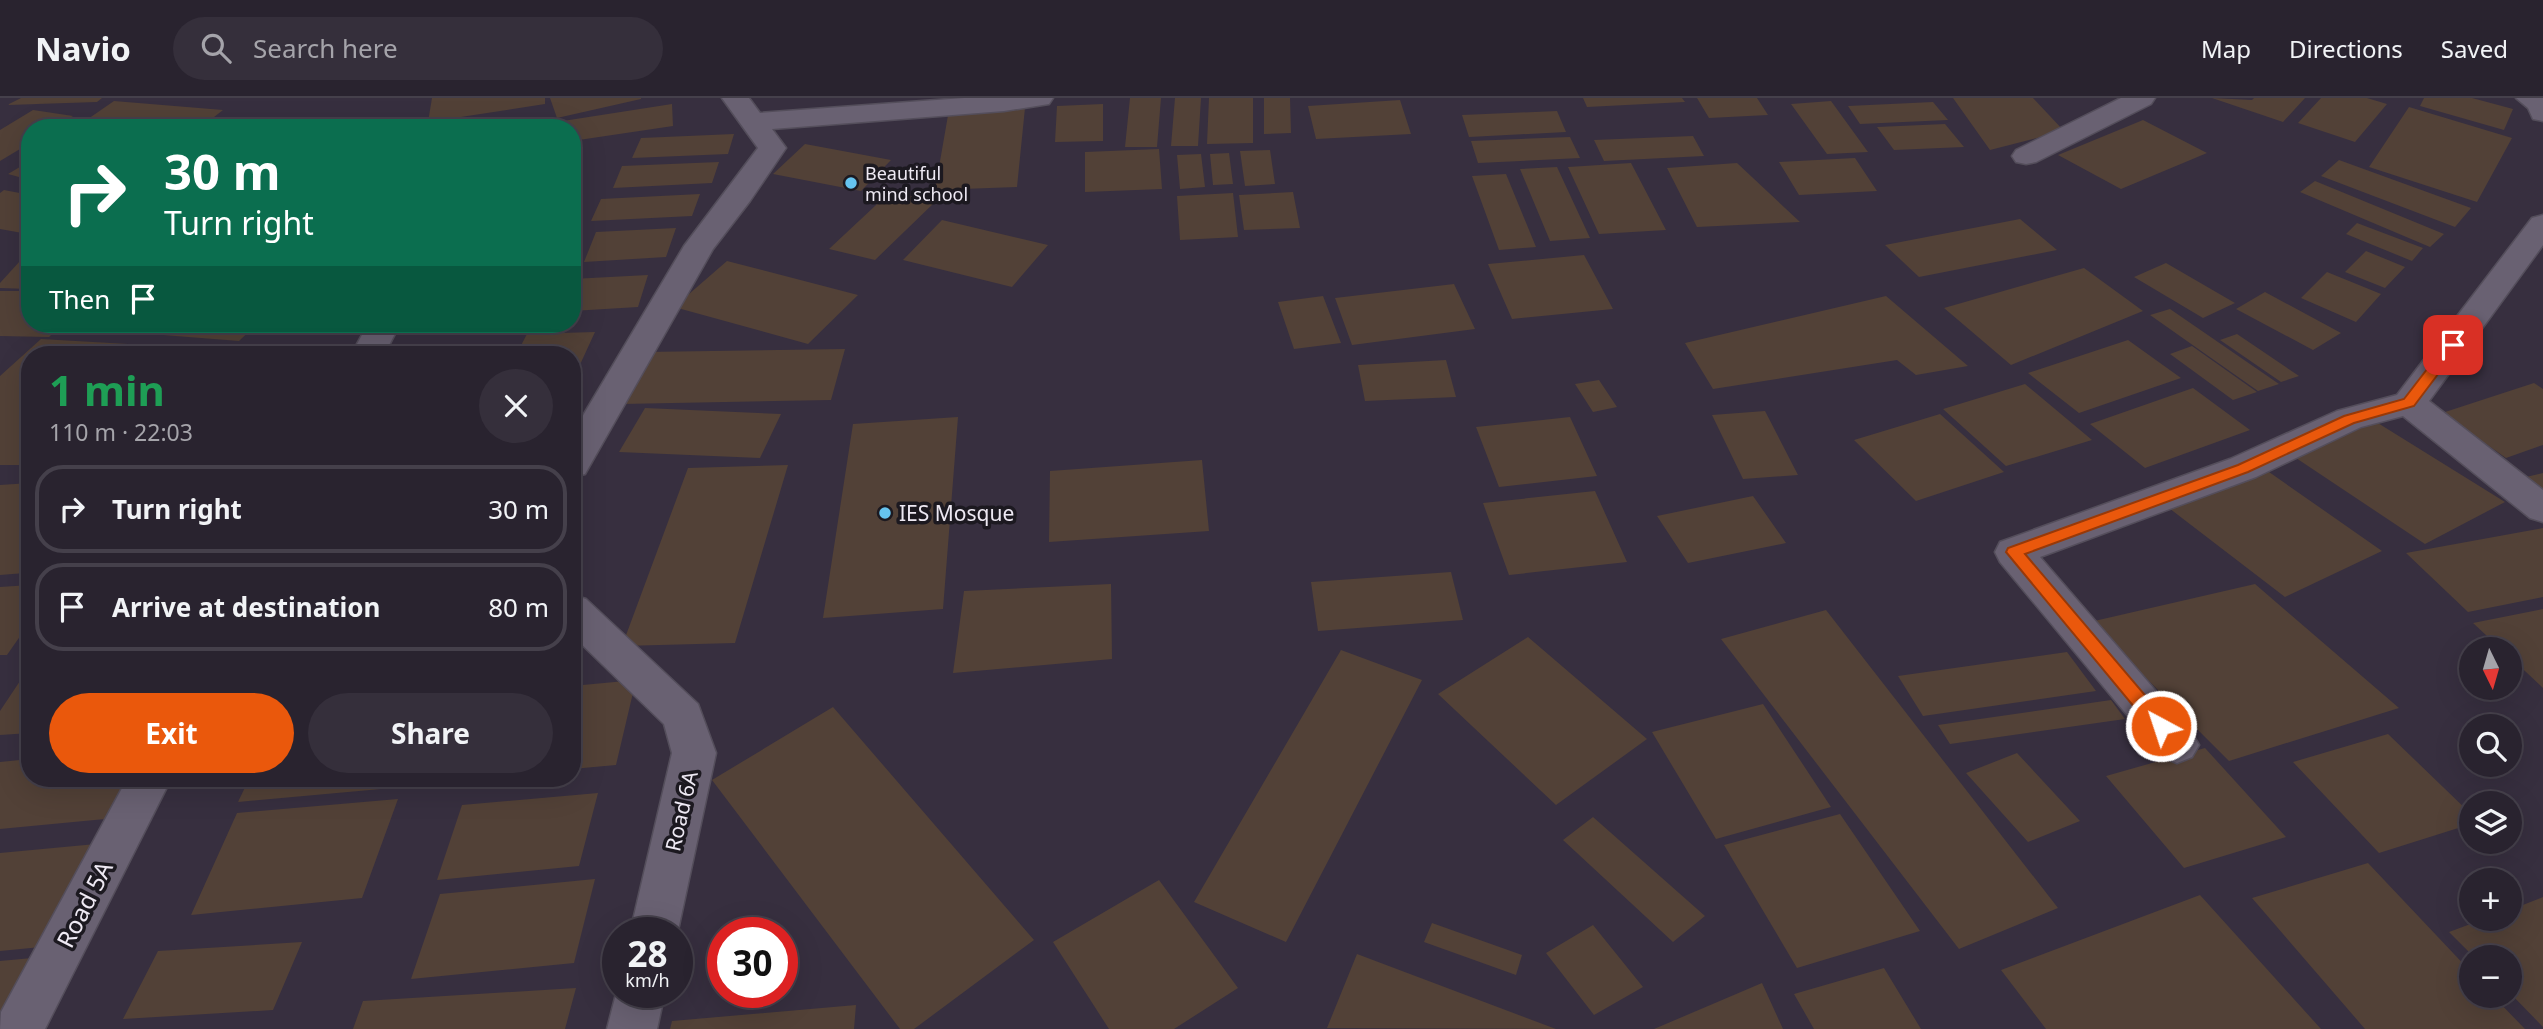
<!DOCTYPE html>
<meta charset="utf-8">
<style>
:root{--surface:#29232f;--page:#352f3b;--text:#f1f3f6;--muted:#a5a4aa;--line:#45404b;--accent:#ea580c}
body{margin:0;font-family:"Noto Sans",sans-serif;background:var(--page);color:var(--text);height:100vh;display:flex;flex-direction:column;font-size:26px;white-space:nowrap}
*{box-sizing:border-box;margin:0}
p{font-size:23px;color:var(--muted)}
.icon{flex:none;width:38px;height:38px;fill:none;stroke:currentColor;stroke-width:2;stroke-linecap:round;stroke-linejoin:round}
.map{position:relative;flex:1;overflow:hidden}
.sheet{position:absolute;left:21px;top:248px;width:560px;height:441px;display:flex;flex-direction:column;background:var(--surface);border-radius:28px;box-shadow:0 7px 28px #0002,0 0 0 2px var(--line)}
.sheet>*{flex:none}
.banner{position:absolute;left:21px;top:21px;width:560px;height:214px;border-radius:28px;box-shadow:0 7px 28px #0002,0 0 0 2px var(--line);background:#0b6e4f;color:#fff;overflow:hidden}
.needle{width:46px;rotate:175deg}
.tools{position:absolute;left:2459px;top:539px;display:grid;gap:14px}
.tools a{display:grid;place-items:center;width:63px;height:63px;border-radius:50%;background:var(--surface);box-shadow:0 7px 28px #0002,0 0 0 2px var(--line);font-size:35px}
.speed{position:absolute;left:602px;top:819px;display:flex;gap:14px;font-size:35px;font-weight:700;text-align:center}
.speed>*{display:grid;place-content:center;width:91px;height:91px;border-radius:50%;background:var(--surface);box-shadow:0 7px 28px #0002,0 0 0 2px var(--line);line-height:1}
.speed small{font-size:18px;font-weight:400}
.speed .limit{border:10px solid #d22;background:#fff;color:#111}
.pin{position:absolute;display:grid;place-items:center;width:60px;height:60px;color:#fff;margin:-30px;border-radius:14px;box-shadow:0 4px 10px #0006}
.me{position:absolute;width:77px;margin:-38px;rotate:320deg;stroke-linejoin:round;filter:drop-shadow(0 0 5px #0008)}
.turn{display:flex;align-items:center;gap:24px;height:147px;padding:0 28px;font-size:32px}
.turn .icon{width:91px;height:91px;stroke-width:2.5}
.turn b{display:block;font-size:49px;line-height:60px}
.then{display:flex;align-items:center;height:66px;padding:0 28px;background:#0003;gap:14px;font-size:26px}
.round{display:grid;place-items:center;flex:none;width:74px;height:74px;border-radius:37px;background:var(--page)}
.head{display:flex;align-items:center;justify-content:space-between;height:119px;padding:0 28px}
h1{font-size:42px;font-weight:700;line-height:52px;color:#1e9e55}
.primary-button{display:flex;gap:14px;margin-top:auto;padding:14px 28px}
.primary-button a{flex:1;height:80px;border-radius:42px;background:var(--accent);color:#fff;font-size:28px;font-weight:700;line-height:80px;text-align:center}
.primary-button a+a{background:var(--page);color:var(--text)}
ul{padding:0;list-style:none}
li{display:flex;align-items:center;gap:21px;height:88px;margin:0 14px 10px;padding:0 14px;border:4px solid var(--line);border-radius:28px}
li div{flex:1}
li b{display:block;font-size:26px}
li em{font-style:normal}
header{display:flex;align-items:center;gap:42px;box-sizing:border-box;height:98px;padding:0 35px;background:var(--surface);border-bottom:2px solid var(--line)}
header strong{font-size:33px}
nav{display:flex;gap:38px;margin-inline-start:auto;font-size:24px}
.search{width:490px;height:63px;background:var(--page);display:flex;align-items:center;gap:18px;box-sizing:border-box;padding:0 24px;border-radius:38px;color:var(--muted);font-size:26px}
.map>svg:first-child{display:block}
.building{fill:#524137}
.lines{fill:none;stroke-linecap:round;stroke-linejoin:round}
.minor-casing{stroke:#544e5b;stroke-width:3}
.minor{fill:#696172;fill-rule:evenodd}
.route{fill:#ea580c;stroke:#983908;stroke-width:2}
.poi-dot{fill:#66c4ef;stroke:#1c1920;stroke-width:2.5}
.labels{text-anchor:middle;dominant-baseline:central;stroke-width:7;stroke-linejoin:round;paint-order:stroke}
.far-poi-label{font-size:18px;fill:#eee9f3;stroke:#1c1920;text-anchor:start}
.poi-label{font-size:21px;fill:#eee9f3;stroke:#1c1920;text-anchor:start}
.street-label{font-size:21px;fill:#eee9f3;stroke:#1c1920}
.near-street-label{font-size:24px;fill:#eee9f3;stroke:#1c1920}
</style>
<header>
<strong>Navio</strong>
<div class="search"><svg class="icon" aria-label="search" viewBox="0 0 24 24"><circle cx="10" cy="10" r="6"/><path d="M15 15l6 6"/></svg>Search here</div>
<nav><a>Map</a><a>Directions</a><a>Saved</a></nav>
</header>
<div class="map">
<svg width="2543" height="931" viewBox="0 0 2543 931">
<rect width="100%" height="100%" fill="#372f3f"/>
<path class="building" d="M21,0H102L97,4L7,7Z
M432,0H545V6L428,24Z
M550,0H641V1L557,20Z
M951,0H1026L1017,89L935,92Z
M1130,0H1161L1157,49H1125Z
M1175,0H1201L1198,48H1171Z
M1209,0H1253V45L1207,46Z
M1264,0H1290L1291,35L1264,36Z
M1583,0H1682L1685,4L1587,9Z
M1697,0H1757L1768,17L1709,20Z
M1953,0H2033L2064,33L1990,52Z
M2212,0L2252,2L2254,0H2305L2283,24Z
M2321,0H2367L2387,6L2355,44L2298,25Z
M2424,0H2472L2513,11L2504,32L2420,8Z
M1400,2L1411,36L1316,41L1308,8Z
M114,3L223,12L200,30H159L85,23Z
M1831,3L1868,54L1827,56L1791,6Z
M1933,4L1948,22L1860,26L1848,8Z
M672,6L673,28L572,43V30H518Z
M1103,6V43L1055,44L1057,8Z
M2409,9L2512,40L2477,104L2369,69Z
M33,12L73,18L54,30H30V45L0,63V32Z
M1557,13L1566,34L1469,39L1462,17Z
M225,20L346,28V30H212Z
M2143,22L2207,55L2121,91L2058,57Z
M1945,26L1964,49L1894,52L1877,29Z
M734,36L728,56L632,60L641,40Z
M1693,38L1704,58L1604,63L1594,42Z
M1570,39L1580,60L1478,65L1471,43Z
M805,46L891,62L861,93L773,76Z
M1159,51L1162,91L1085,94V54Z
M1270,52L1275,86L1245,88L1240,53Z
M1229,55L1233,86L1213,87L1210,56Z
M1201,56L1205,89L1180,91L1177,57Z
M1855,60L1877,93L1799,97L1779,64Z
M2339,62L2471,110L2455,129L2321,78Z
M30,63V82L8,76Z
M719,64L712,85L613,90L622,68Z
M1631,65L1666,132L1599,136L1568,69Z
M1737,65L1800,124L1697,129L1667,70Z
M1557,69L1590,140L1550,143L1520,71Z
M1506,76L1536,149L1499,152L1472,78Z
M2315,83L2444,136L2430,149L2300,94Z
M4,92L30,97L28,136L0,131V95Z
M891,93L935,104L875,162L829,151Z
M1293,94L1300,130L1244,132L1239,97Z
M1233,95L1238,139L1180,142L1177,98Z
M700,96L692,118L591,123L601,101Z
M2020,121L2057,152L1919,179L1885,147Z
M942,122L1048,147L1012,189L903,162Z
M2357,125L2423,150L2412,163L2346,136Z
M676,130L666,159L584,164L596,134Z
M30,152V191L0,190V185Z
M2366,153L2405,169L2385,190L2345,174Z
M1584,157L1613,211L1512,221L1488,166Z
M727,163L858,197L808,246L674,209Z
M2166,165L2235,205L2203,220L2134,179Z
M2084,170L2143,213L2011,267L1944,210Z
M2327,174L2381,196L2356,224L2301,200Z
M648,177L638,209L572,213V181Z
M1454,186L1475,231L1352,247L1335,200Z
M0,193H30V226H62L49,239L0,238Z
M2265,194L2341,235L2313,252L2236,211Z
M1323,198L1341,245L1294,251L1278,204Z
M1886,198L1968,268L1916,277L1897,262L1713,291L1685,245Z
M2170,211L2279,286L2258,293L2150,217Z
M94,226H257L239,243L87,231Z
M595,234L572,284V257H516L527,236Z
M2237,236L2299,278L2281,284L2220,242Z
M41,241L232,252L225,257H30V367H0V278Z
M2128,242L2181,280L2079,315L2028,275Z
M353,248L348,257H266V255Z
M2192,248L2257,294L2233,302L2170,256Z
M845,251L831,302L621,306L644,254Z
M1446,262L1456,299L1365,303L1358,267Z
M1599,282L1617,309L1593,314L1575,286Z
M2534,285L2543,291V347L2506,360L2442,315Z
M2025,286L2092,342L2006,368L1943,311Z
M2193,290L2250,332L2145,370L2090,326Z
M645,310L781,316L760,360L619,354Z
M1765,313L1798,377L1743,381L1712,317Z
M1940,316L2004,374L1916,403L1854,342Z
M958,319L943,511L823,520L853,326Z
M1570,319L1597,378L1499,389L1476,329Z
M2373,322L2505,404L2425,446L2296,360Z
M1202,362L1209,433L1049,444L1050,373Z
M788,367L735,545L622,548L688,370Z
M2259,367L2382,453L2285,499L2165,407Z
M2543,375V392L2526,379Z
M30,385V469L25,475L0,477V387Z
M1595,393L1627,464L1509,477L1483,405Z
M1753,398L1786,445L1688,465L1657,418Z
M2543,430V499L2468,514L2406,455Z
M1451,474L1463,522L1318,533L1311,484Z
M1111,486L1112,561L953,575L964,493Z
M2255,486L2399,610L2229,663L2090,524Z
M30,487V524L7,557H0V489Z
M2543,511V590L2510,559V551H2501L2473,525Z
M1826,512L2058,810L1959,851L1721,541Z
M1528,539L1647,641L1556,707L1438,596Z
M1341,552L1422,582L1286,844L1194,804Z
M2067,554L2096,593L1923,618L1898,578Z
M30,568V635L0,637V613Z
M636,582L616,667L572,671V588Z
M2111,602L2125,621L1950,646L1938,627Z
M1763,606L1831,709L1716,741L1652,634Z
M833,609L1034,842L914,931H900L712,682Z
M2388,636L2471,716V726L2379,755L2293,664Z
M2205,650L2286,739L2184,770L2106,678Z
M2017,655L2080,723L2028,744L1966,675Z
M30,661V681H126L105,721L0,731V664Z
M249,681H384L381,691L238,704Z
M598,695L579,768L437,782L462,707Z
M398,701L362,800L191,817L237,715Z
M1840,716L1920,833L1797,870L1724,747Z
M1593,719L1705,818L1673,844L1563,742Z
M96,746L41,849L0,853V755Z
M2368,765L2471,874V898H2493L2525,931H2365L2252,800Z
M595,781L574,865L411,881L440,796Z
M1159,782L1238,890L1174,931H1109L1053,844Z
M2200,797L2321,931H2046L2001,872Z
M2543,799V929L2510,895V859H2474L2449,834L2484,821H2510V812Z
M1432,825L1522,857L1516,877L1424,844Z
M1593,827L1643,889L1594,917L1546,855Z
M302,844L273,912L123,921L158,853Z
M1357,856L1556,931L1327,930Z
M43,859L4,931H0V863Z
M1884,870L1921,931H1814L1794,896Z
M1762,885L1783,931H1654Z
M576,890L565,931H353L363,903Z
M856,907L854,931H670L672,923Z"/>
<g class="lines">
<defs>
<path id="minor" d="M722,0H749L760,15L964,0H1053L1049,6L1004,13L772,31L786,50L750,103L713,151L585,376L572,379V336L684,148L758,50Z
M2121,0H2155L2151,6L2036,64L2026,66L2016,64L2012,58L2016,52Z
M2516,0H2543V23L2533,21L2528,10Z
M2543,117V147L2429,303L2543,392V424L2530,420L2403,318L2361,329L2256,379L2040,459L2192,635L2199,647L2192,659L2177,665L2162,659L2000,464L1995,454L2000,444L2230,361L2337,313L2397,297L2532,120Z
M368,226H400L384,257H351Z
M572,497L586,501L698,606L716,655L677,837L630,835L672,655L664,626L572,537Z
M127,681H171L45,931H0L1,914Z
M618,888V894H665L657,931H607Z"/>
</defs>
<use href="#minor" class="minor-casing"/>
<use href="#minor" class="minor"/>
</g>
<path class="route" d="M2453,242L2460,247L2414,308L2354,325L2248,374L2025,456L2167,623L2170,628L2167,633H2154L2006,454L2008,450L2238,367L2344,318L2404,301L2448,244Z"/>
<g class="poi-dot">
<circle cx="851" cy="85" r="7"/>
<circle cx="885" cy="415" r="7"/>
</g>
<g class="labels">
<g class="far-poi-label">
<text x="865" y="75">Beautiful<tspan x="865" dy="21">mind school</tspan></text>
</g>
<g class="poi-label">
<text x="899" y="415">IES Mosque</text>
</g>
<g class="street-label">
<text transform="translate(681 713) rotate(-77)">Road 6A</text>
</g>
<g class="near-street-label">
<text transform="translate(84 806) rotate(-63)">Road 5A</text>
</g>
</g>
</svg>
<div class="tools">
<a><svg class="needle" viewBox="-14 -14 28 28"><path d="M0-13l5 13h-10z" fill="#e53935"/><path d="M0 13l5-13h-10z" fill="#a5a4aa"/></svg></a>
<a><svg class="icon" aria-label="search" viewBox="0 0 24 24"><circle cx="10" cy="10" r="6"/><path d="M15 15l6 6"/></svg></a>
<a><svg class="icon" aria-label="layers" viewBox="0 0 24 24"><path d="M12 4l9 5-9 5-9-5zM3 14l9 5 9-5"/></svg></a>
<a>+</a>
<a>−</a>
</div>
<div class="speed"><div>28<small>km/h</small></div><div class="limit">30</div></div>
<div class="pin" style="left:2453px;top:247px;background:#d93025"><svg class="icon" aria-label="arrive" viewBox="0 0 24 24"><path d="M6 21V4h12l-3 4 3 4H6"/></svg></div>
<svg class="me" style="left:2161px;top:628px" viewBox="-20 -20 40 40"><circle r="17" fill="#ea580c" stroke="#fff" stroke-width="3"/><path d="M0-11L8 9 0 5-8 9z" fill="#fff"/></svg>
<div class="banner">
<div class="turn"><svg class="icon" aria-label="right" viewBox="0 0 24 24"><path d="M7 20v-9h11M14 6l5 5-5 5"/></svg><div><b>30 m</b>Turn right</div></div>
<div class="then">Then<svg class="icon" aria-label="arrive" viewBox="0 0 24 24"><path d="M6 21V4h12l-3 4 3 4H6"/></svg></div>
</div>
<section class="sheet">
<div class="head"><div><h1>1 min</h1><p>110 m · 22:03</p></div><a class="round"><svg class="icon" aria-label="close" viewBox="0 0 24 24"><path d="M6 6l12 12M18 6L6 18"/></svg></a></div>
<ul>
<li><svg class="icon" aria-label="right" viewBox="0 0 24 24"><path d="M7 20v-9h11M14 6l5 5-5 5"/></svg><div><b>Turn right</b></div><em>30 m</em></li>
<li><svg class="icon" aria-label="arrive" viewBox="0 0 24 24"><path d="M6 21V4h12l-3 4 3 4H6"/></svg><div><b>Arrive at destination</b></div><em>80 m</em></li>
</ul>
<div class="primary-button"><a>Exit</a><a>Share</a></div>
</section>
</div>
